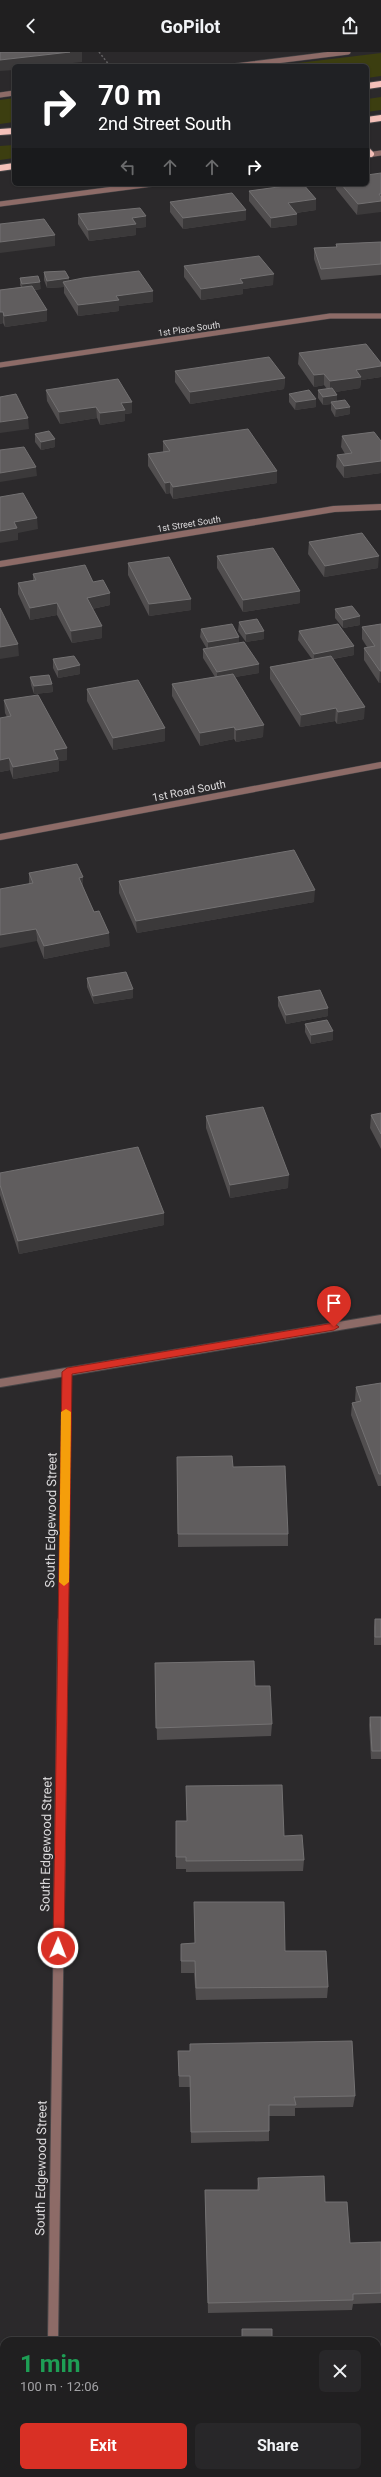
<!DOCTYPE html>
<meta charset="utf-8">
<style>
:root{--surface:#201f20;--page:#282729;--text:#f1f3f6;--muted:#a2a2a5;--line:#3d3d3e;--accent:#d93025}
body{margin:0;font-family:Roboto,sans-serif;background:var(--page);color:var(--text);height:100vh;display:flex;flex-direction:column;font-size:15px;white-space:nowrap}
*{box-sizing:border-box;margin:0}
p{font-size:13px;color:var(--muted)}
.icon{flex:none;width:22px;height:22px;fill:none;stroke:currentColor;stroke-width:2;stroke-linecap:round;stroke-linejoin:round}
.map{position:relative;flex:1;overflow:hidden}
.side{position:absolute;left:0px;top:2285px;width:381px;height:140px;display:flex;flex-direction:column;background:var(--surface);border-radius:12px 12px 0 0;box-shadow:0 1px 3px #0004,0 0 0 1px var(--line)}
.side>*{flex:none}
.hud{position:absolute;left:12px;top:12px;width:357px;height:122px;border-radius:6px;box-shadow:0 1px 3px #0004,0 0 0 1px var(--line);background:#202124;color:#fff;overflow:hidden}
.pin{position:absolute;display:grid;place-items:center;width:34px;height:34px;color:#fff;margin:-41px -17px;border-radius:50% 50% 50% 0;rotate:-45deg;box-shadow:0 0 4px #0007}
.pin .icon{rotate:45deg}
.me{position:absolute;width:44px;margin:-22px;rotate:1deg;stroke-linejoin:round;filter:drop-shadow(0 0 3px #0008)}
.turn{display:flex;align-items:center;gap:14px;height:84px;padding:0 20px;font-size:18px}
.turn .icon{width:52px;height:52px;stroke-width:2.5}
.turn b{display:block;font-size:28px;line-height:34px}
.lanes{display:flex;align-items:center;height:38px;padding:0 20px;background:#0003;justify-content:center;gap:20px;direction:ltr}
.lanes .off{opacity:.35}
.round{display:grid;place-items:center;flex:none;width:42px;height:42px;border-radius:6px;background:var(--page)}
.overview{display:flex;align-items:center;justify-content:space-between;height:68px;padding:0 20px}
h1{font-size:24px;font-weight:700;line-height:30px;color:#1e9e55}
.cta{display:flex;gap:8px;margin-top:auto;padding:8px 20px}
.cta a{flex:1;height:46px;border-radius:6px;background:var(--accent);color:#fff;font-size:16px;font-weight:700;line-height:46px;text-align:center}
.cta a+a{background:var(--page);color:var(--text)}
header{display:flex;justify-content:space-between;align-items:center;height:52px;padding:0 20px;background:var(--surface);font-size:18px;font-weight:700}
.map>svg:first-child{display:block}
.green{fill:#3c3e10}
.lines{fill:none;stroke-linecap:round;stroke-linejoin:round}
.minor-far3-casing{stroke:#474547;stroke-width:6}
.minor-far2-casing{stroke:#474547;stroke-width:7}
.minor-far1-casing{stroke:#474547;stroke-width:10}
.minor-casing{stroke:#474547;stroke-width:12}
.tertiary-casing{stroke:#474547;stroke-width:10}
.trunk-casing{stroke:#474547;stroke-width:8}
.path{stroke:#626062;stroke-width:1.5;stroke-dasharray:2 2;stroke-linecap:butt}
.minor-far3{stroke:#8d6b67;stroke-width:5}
.minor-far2{stroke:#8d6b67;stroke-width:6}
.minor-far1{stroke:#8d6b67;stroke-width:8}
.minor{stroke:#8d6b67;stroke-width:10}
.tertiary{stroke:#8d6b67;stroke-width:8}
.trunk{stroke:#f4c0b9;stroke-width:6}
.wall{fill:#514e4f}
.shaded-wall{fill:#3b393a}
.building{fill:#605d5e;stroke:#737172}
.route{fill:#d93025;stroke:#8d1f18}
.slow{fill:#f59e0b}
.labels{text-anchor:middle;dominant-baseline:central;stroke-width:3.5;stroke-linejoin:round;paint-order:stroke}
.far-street-label{font-size:9px;fill:#dddbdd;stroke:#2b292b}
.street-label{font-size:11px;fill:#dddbdd;stroke:#2b292b}
.near-street-label{font-size:13px;fill:#dddbdd;stroke:#2b292b}
</style>
<header><svg class="icon" aria-label="back" viewBox="0 0 24 24"><path d="M15 5l-7 7 7 7"/></svg>GoPilot<svg class="icon" aria-label="share" viewBox="0 0 24 24"><path d="M12 15V3M7 8l5-5 5 5M5 13v7h14v-7"/></svg></header>
<div class="map">
<svg width="381" height="2425" viewBox="0 0 381 2425">
<rect width="100%" height="100%" fill="#2b292b"/>
<path class="green" d="M381,1V24L367,26V14H273Z
M381,45V58L367,60V47Z
M14,46V70L0,72V48Z
M14,93V106L0,108V94Z"/>
<g class="lines">
<defs>
<path id="minor-far3" d="M235,14L348,0
M0,43L14,41
M367,103L381,101
M0,152L152,132
M0,313L330,264H381"/>
<path id="minor-far2" d="M0,512L334,457L381,455
M0,785L381,713"/>
<path id="minor-far1" d="M63,1570L67,1320"/>
<path id="minor" d="M53,2289L63,1569
M51,2421V2425"/>
<path id="tertiary" d="M0,1331L381,1267"/>
<path id="trunk" d="M367,34L381,32
M367,68L381,66
M0,80L14,79
M367,98L371,102
M0,116L14,114"/>
</defs>
<use href="#minor-far3" class="minor-far3-casing"/>
<use href="#minor-far2" class="minor-far2-casing"/>
<use href="#minor-far1" class="minor-far1-casing"/>
<use href="#minor" class="minor-casing"/>
<use href="#tertiary" class="tertiary-casing"/>
<use href="#trunk" class="trunk-casing"/>
<path class="path" d="M99,0L110,14"/>
<use href="#minor-far3" class="minor-far3"/>
<use href="#minor-far2" class="minor-far2"/>
<use href="#minor-far1" class="minor-far1"/>
<use href="#minor" class="minor"/>
<use href="#tertiary" class="tertiary"/>
<use href="#trunk" class="trunk"/>
</g>
<path class="wall" d="M336,132H367L357,163L336,137Z
M249,139L316,158L296,161L297,173L271,176L249,149Z
M170,150L246,158V168L183,177L170,160Z
M78,162L146,175L136,176V183L89,189L78,172Z
M381,190V223L321,228L314,207V196L336,195V192Z
M184,214L273,233L243,237V242L201,248L184,225Z
M44,220L69,226V229L153,250L119,254V259L78,264L64,241V235L47,236L44,228Z
M20,226L41,237L34,238L47,269L5,275L3,271L0,272V238L21,235L20,233Z
M299,301L381,311V325L361,328L360,336L335,340L337,343V349L350,362L335,365L331,358V352L323,353L318,346V338L327,337L324,333L314,335L298,312Z
M175,319L285,326L284,337L190,352L175,330Z
M46,338L132,350V361L125,362V369L100,373L97,366L60,372L47,349Z
M289,342L316,355L295,358L289,350Z
M35,382L55,387V395L41,398L35,390Z
M342,384L381,389V421L344,426L336,415L337,403L345,402L341,395Z
M163,389L277,419V431L173,447L170,441L166,442L148,414V402L163,400Z
M309,490L378,516L324,525L308,502Z
M217,504L300,539V551L243,560L217,516Z
M128,511L191,558L149,564L128,523Z
M33,522L93,530L110,541V553L92,557L102,586L72,591L57,563L30,568L18,542V531L33,528Z
M335,557L360,573L343,576L335,566Z
M239,570L264,579V587L246,590L238,579Z
M381,572V631H379L364,608V596L367,595L362,587V575Z
M201,577L239,585V591L259,621L235,625L263,685L236,690L234,687L200,694L172,644V632L215,625L203,606V597H207L200,585Z
M299,579L354,594V603L333,607L364,667L337,672L335,669L300,675L270,627V615L312,607L298,588Z
M53,607L80,613V622L58,626L53,616Z
M30,625L52,632L53,640L34,642L31,633Z
M87,637L165,689L113,698L87,649Z
M4,648L67,696V708L59,709V719L13,727L10,718L0,720L7,665L5,661Z
M29,821L83,825V836L110,894L44,907L37,889L29,831Z
M119,829L314,850L137,881L119,841Z
M87,926L133,937V946L94,952L87,935Z
M278,945L328,964L286,972L278,954Z
M305,972L333,988L311,992L305,980Z
M381,1061V1097L370,1076L371,1063Z
M206,1064L288,1136L230,1146L206,1076Z
M0,1121L164,1161V1173L19,1202L0,1143Z
M381,1331V1434H378L351,1363L352,1351L356,1350L355,1348L356,1335Z
M177,1405L233,1415L288,1482V1494L178,1495Z
M375,1567H381V1593H374V1575Z
M155,1611L272,1672L271,1684L157,1688Z
M370,1665H381V1707H371L369,1673Z
M176,1769H186L284,1784L304,1808L303,1819L186,1820V1817H176Z
M194,1891L285,1899L328,1935L327,1946L196,1948L194,1921H181V1892Z
M178,1999L355,2044L353,2055L295,2056V2064H269V2089L191,2091L190,2035H179Z
M258,2126L325,2150L350,2191L381,2190V2251L353,2252L352,2258L208,2261L205,2138H257Z"/>
<path class="shaded-wall" d="M70,0H82V10L45,14H14V18L0,19V8Z
M379,142H381V160L357,163L358,152Z
M316,147V158L288,162V151Z
M246,158V168L183,177V166Z
M297,162V173L271,176V166Z
M146,164V175L136,176V183L89,189L88,178L132,166Z
M55,183V194L0,201V190Z
M274,222L273,233L243,237V242L201,248V237L240,227Z
M69,226V234L63,230L64,235L47,236V229Z
M40,230L41,237L23,239L22,232Z
M153,239V250L119,254V259L78,264V253L116,244Z
M47,258V269L5,275L4,264Z
M0,260H3V271L0,272Z
M381,314V325L361,328L360,336L330,341V329L356,318Z
M324,322V333L314,335V323Z
M285,326L284,337L190,352V340Z
M337,343V351L331,350V352L323,353V345Z
M316,347V355L295,358L296,350Z
M132,350V361L125,362V369L100,373V361L121,351Z
M96,355L97,366L60,372L59,360Z
M350,355V362L335,365L336,357Z
M28,366L29,377L0,381V370Z
M55,387V395L41,398V390Z
M381,409V421L344,426V414Z
M36,415L37,424L0,430V421Z
M277,419V431L173,447V435Z
M170,430V441L166,442L165,431Z
M37,466L38,477L18,481V488L0,491V479L14,470Z
M379,504L378,516L324,525L325,514Z
M300,539V551L243,560V548Z
M110,541V553L87,558V546Z
M191,547V558L149,564V552Z
M57,551V563L30,568V556Z
M360,564V573L343,576V568Z
M102,574V586L72,591L71,579Z
M264,579V587L246,590V582Z
M239,585V593L208,598V590Z
M18,592L19,604L0,607V595Z
M354,594V603L314,610V602Z
M259,612V621L217,628V620Z
M80,613V622L58,626V618Z
M380,619H381V631H379Z
M52,632L53,640L34,642V634Z
M365,655L364,667L337,672L338,660Z
M336,656L335,669L300,675L301,663Z
M264,673L263,685L236,690V678Z
M234,675V687L200,694V681Z
M165,676V689L113,698V686Z
M67,696V708L59,709V719L13,727V715L54,698Z
M9,706L10,718L0,720V708Z
M83,825V837L79,826Z
M315,838L314,850L137,881L136,869Z
M36,877L37,889L0,896V883Z
M109,881L110,894L44,907V894Z
M133,937V946L94,952L93,944Z
M328,956V964L286,972V963Z
M333,979V988L311,992V983Z
M289,1123L288,1136L230,1146V1133Z
M164,1161V1173L19,1202L18,1189Z"/>
<path class="building" d="M0,0H70L0,8Z
M381,121V142H379L381,145V149L358,152L341,132H367V123Z
M300,132H303L316,147L288,151L297,162L271,166L249,139Z
M232,141L246,158L183,166L170,150Z
M140,156L146,164L132,166L136,172L88,178L78,162Z
M44,167L55,183L0,190V172Z
M381,190V212L321,217L314,196L337,195L336,192Z
M259,204L274,222L240,227L243,231L201,237L184,214Z
M65,219L69,226L47,229L44,220Z
M139,219L153,239L116,244L119,248L78,253L63,230L83,226Z
M38,224L40,230L22,232L20,226Z
M32,234L47,258L4,264L3,260H0V238Z
M366,292L381,311V314L356,318L361,325L330,329L324,322L314,323L299,301Z
M269,305L285,326L190,340L175,319Z
M118,327L132,350L121,351L125,358L100,361L96,355L59,360L46,338Z
M332,336L337,343L323,345L318,338Z
M309,338L316,347L296,350L289,342Z
M16,342L28,366L0,370V345Z
M345,348L350,355L336,357L331,350Z
M248,377L277,419L173,435L170,430L165,431L148,402L170,399L163,389Z
M49,379L55,387L41,390L35,382Z
M374,380L381,389V409L344,414L337,403L352,401L342,384Z
M24,395L36,415L0,421V398Z
M23,441L37,466L14,470L17,476L0,479V445Z
M362,481L379,504L325,514L309,490Z
M273,496L300,539L243,548L217,504Z
M169,505L191,547L149,552L128,511Z
M85,513L93,530L103,528L110,541L87,546L102,574L71,579L57,551L30,556L18,531L36,528L33,522Z
M352,554L360,564L343,568L335,557Z
M0,556L18,592L0,595Z
M257,567L264,579L246,582L239,570Z
M232,572L239,585L208,590L201,577Z
M338,572L354,594L314,602L299,579Z
M381,572V619H380L364,596L375,594L362,575Z
M244,590L259,612L217,620L203,597Z
M74,604L80,613L58,618L53,607Z
M331,604L365,655L338,660L336,656L301,663L270,615Z
M233,622L264,673L236,678L234,675L200,681L172,632Z
M49,623L52,632L34,634L30,625Z
M138,628L165,676L113,686L87,637Z
M38,643L67,696L54,698L58,707L13,715L9,706L0,708V666L11,664L4,648Z
M294,798L315,838L136,869L119,829Z
M77,812L83,825L79,826L94,860L99,859L109,881L44,894L36,877L0,883V837L33,831L29,821Z
M126,920L133,937L93,944L87,926Z
M320,938L328,956L286,963L278,945Z
M327,968L333,979L311,983L305,972Z
M263,1055L289,1123L230,1133L206,1064Z
M381,1061V1082L371,1063Z
M138,1095L164,1161L18,1189L0,1133V1121Z
M381,1331V1422H379L352,1351L361,1349L356,1335Z
M232,1404L233,1415L285,1414L288,1482H178L177,1405Z
M375,1567H381V1585H375Z
M254,1609L255,1634H270L272,1672L156,1676L155,1611Z
M370,1665H381V1699H372Z
M282,1733L284,1784L302,1783L304,1808L186,1809V1805H176V1769H187L186,1734Z
M194,1850H284L285,1899H326L328,1935L196,1936L195,1909H181V1892L195,1891Z
M352,1989L355,2044L294,2045L296,2053H269V2079L191,2080L190,2024H179L178,1999H190V1992Z
M324,2124L325,2150H347L350,2191L381,2190V2241L353,2242V2248L208,2251L205,2138H259L258,2126Z
M242,2277H272V2289H242Z
M346,2288V2289H310Z"/>
<path class="route" d="M334,1271L339,1275L334,1278L72,1322L64,1896L63,1899H54L53,1896L62,1320L67,1316Z"/>
<path class="slow" d="M66,1357L71,1360L69,1530L64,1534L59,1530L61,1360Z"/>
<g class="labels">
<g class="far-street-label">
<text transform="translate(189 277) rotate(-8)">1st Place South</text>
<text transform="translate(189 472) rotate(-9)">1st Street South</text>
</g>
<g class="street-label">
<text transform="translate(189 739) rotate(-11)">1st Road South</text>
</g>
<g class="near-street-label">
<text transform="translate(51 1468) rotate(-89)">South Edgewood Street</text>
<text transform="translate(46 1792) rotate(-89)">South Edgewood Street</text>
<text transform="translate(41 2116) rotate(-89)">South Edgewood Street</text>
</g>
</g>
</svg>
<div class="pin" style="left:334px;top:1275px;background:#d93025"><svg class="icon" aria-label="arrive" viewBox="0 0 24 24"><path d="M6 21V4h12l-3 4 3 4H6"/></svg></div>
<svg class="me" style="left:58px;top:1896px" viewBox="-20 -20 40 40"><circle r="17" fill="#d93025" stroke="#fff" stroke-width="3"/><path d="M0-11L8 9 0 5-8 9z" fill="#fff"/></svg>
<div class="hud">
<div class="turn"><svg class="icon" aria-label="right" viewBox="0 0 24 24"><path d="M7 20v-9h11M14 6l5 5-5 5"/></svg><div><b>70 m</b>2nd Street South</div></div>
<div class="lanes"><svg class="icon off" aria-label="left" viewBox="0 0 24 24"><path d="M17 20v-9H6M10 6l-5 5 5 5"/></svg><svg class="icon off" aria-label="ahead" viewBox="0 0 24 24"><path d="M12 20V5M6 11l6-6 6 6"/></svg><svg class="icon off" aria-label="ahead" viewBox="0 0 24 24"><path d="M12 20V5M6 11l6-6 6 6"/></svg><svg class="icon" aria-label="right" viewBox="0 0 24 24"><path d="M7 20v-9h11M14 6l5 5-5 5"/></svg></div>
</div>
<section class="side">
<div class="overview"><div><h1>1 min</h1><p>100 m · 12:06</p></div><a class="round"><svg class="icon" aria-label="close" viewBox="0 0 24 24"><path d="M6 6l12 12M18 6L6 18"/></svg></a></div>
<div class="cta"><a>Exit</a><a>Share</a></div>
</section>
</div>
